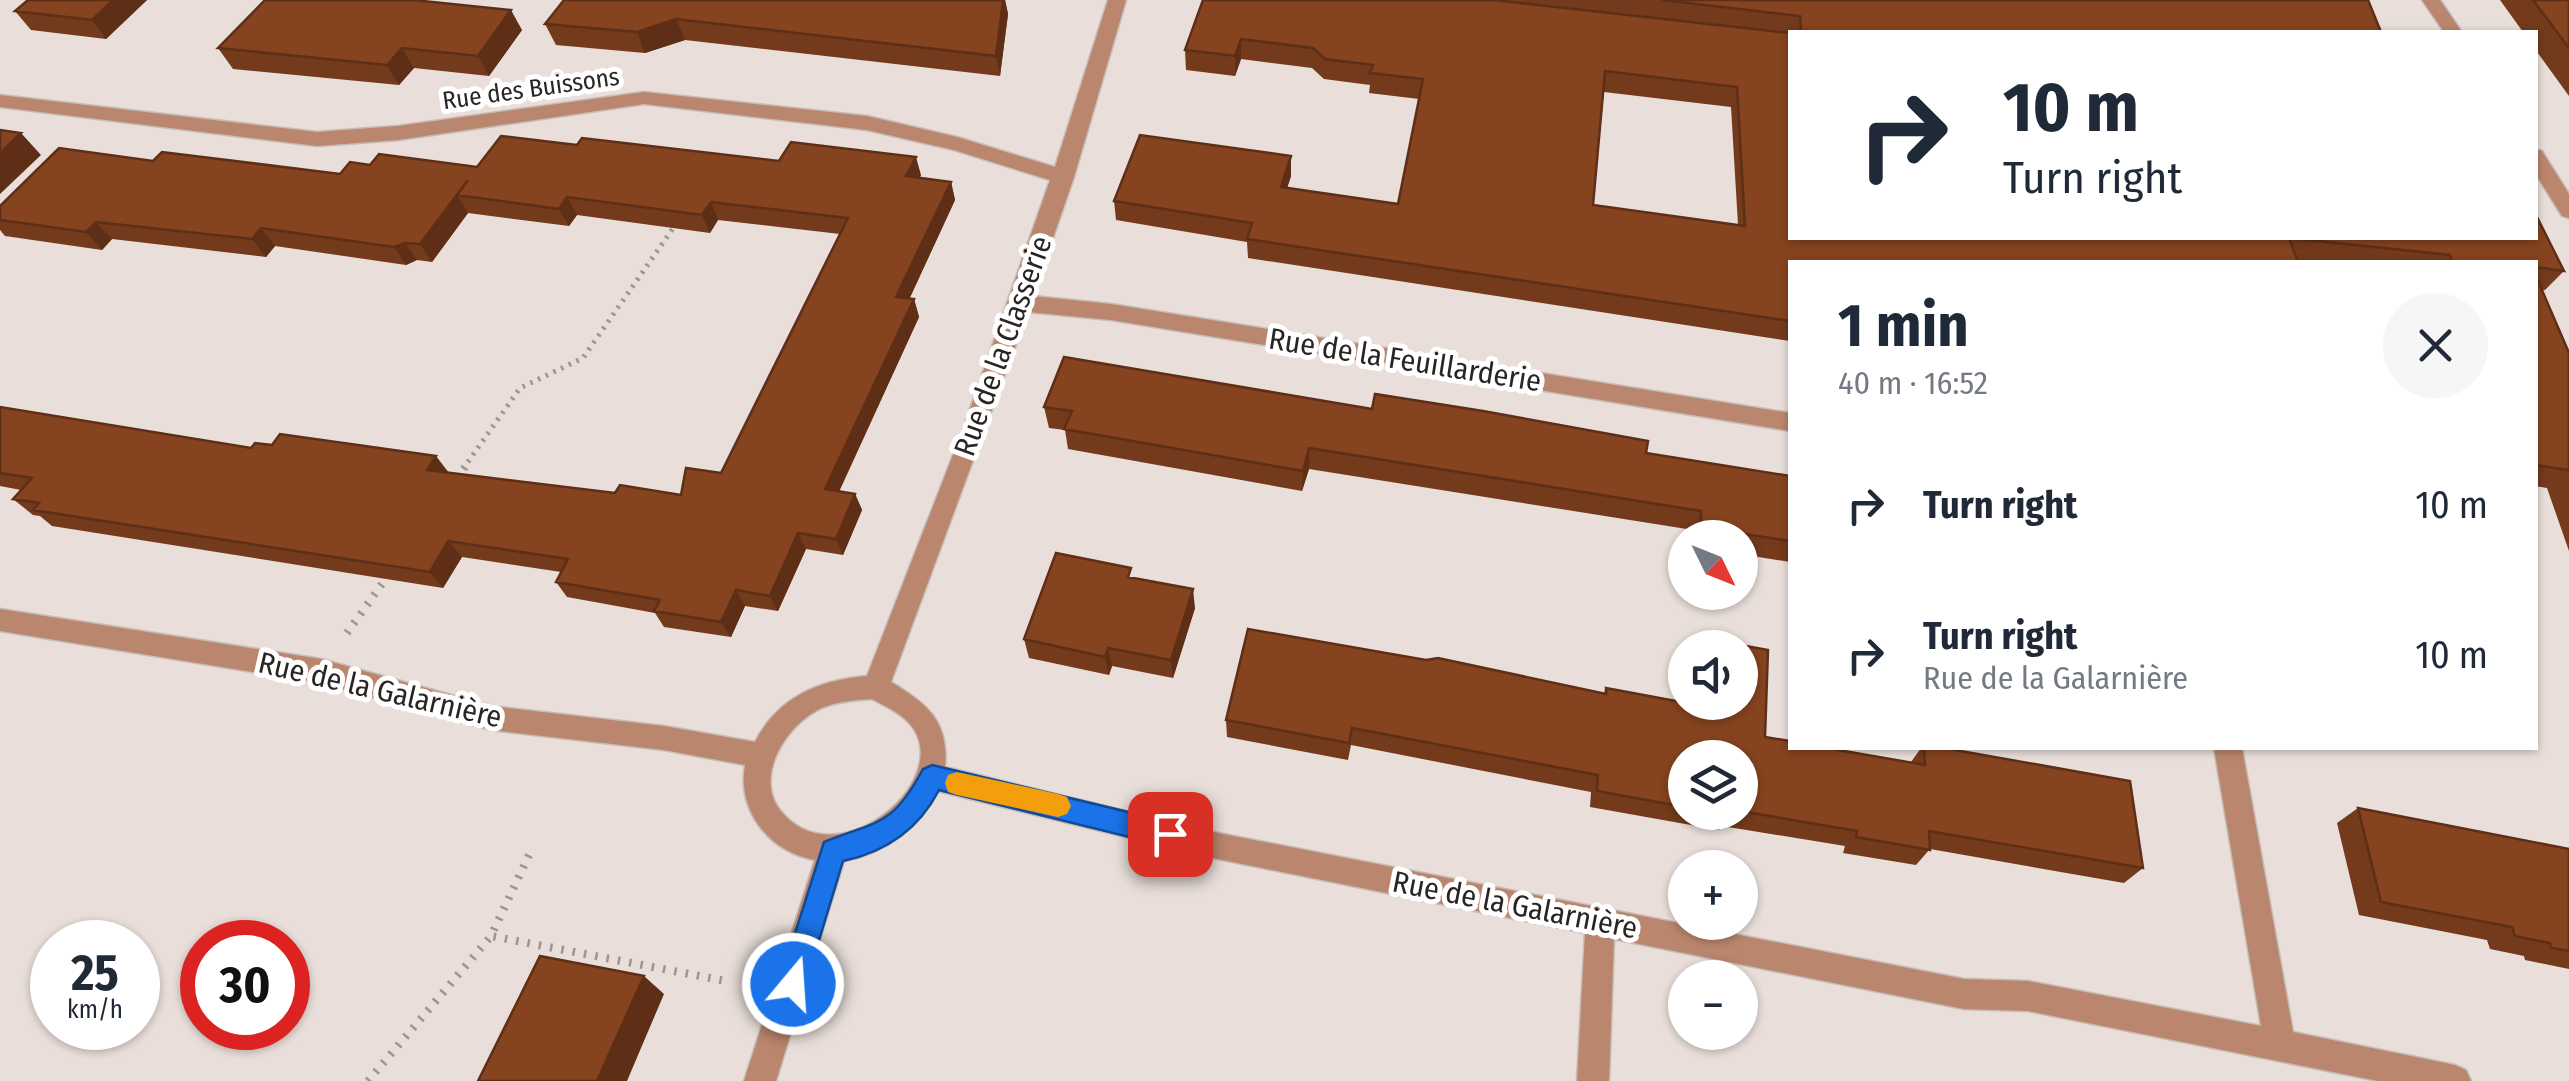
<!DOCTYPE html>
<meta charset="utf-8">
<style>
:root{--surface:#fff;--page:#f6f6f7;--text:#1f2937;--muted:#747a83}
body{margin:0;font-family:"Fira Sans Condensed",sans-serif;background:var(--page);color:var(--text);height:100vh;display:flex;flex-direction:column;font-size:38px;white-space:nowrap}
*{box-sizing:border-box;margin:0}
p{font-size:32px;color:var(--muted)}
.icon{flex:none;width:55px;height:55px;fill:none;stroke:currentColor;stroke-width:2;stroke-linecap:round;stroke-linejoin:round}
.map{position:relative;flex:1;overflow:hidden}
.side{position:absolute;left:1788px;top:260px;width:750px;height:490px;display:flex;flex-direction:column;background:var(--surface);border-radius:0px;box-shadow:0 2px 8px #0004}
.side>*{flex:none}
.guide{position:absolute;left:1788px;top:30px;width:750px;height:210px;border-radius:0px;box-shadow:0 2px 8px #0004;background:#fff;color:var(--text);overflow:hidden}
.needle{width:65px;rotate:133deg}
.fabs{position:absolute;left:1668px;top:520px;display:grid;gap:20px}
.fabs a{display:grid;place-items:center;width:90px;height:90px;border-radius:50%;background:var(--surface);box-shadow:0 2px 8px #0004;font-size:50px}
.speed{position:absolute;left:30px;top:920px;display:flex;gap:20px;font-size:50px;font-weight:700;text-align:center}
.speed>*{display:grid;place-content:center;width:130px;height:130px;border-radius:50%;background:var(--surface);box-shadow:0 2px 8px #0004;line-height:1}
.speed small{font-size:25px;font-weight:400}
.speed .limit{border:15px solid #d22;background:#fff;color:#111}
.pin{position:absolute;display:grid;place-items:center;width:85px;height:85px;color:#fff;margin:-42px;border-radius:20px;box-shadow:0 5px 15px #0006}
.me{position:absolute;width:110px;margin:-55px;rotate:18deg;stroke-linejoin:round;filter:drop-shadow(0 0 8px #0008)}
.turn{display:flex;align-items:center;gap:35px;height:210px;padding:0 50px;font-size:45px}
.turn .icon{width:130px;height:130px;stroke-width:2.5}
.turn b{display:block;font-size:70px;line-height:85px}
.round{display:grid;place-items:center;flex:none;width:105px;height:105px;border-radius:52px;background:var(--page)}
.summary{display:flex;align-items:center;justify-content:space-between;height:170px;padding:0 50px}
h1{font-size:60px;font-weight:700;line-height:75px}
ul{padding:0;list-style:none}
li{display:flex;align-items:center;gap:30px;height:150px;padding:0 50px}
li div{flex:1}
li b{display:block;font-size:38px}
li em{font-style:normal}
.map>svg:first-child{display:block}
.lines{fill:none;stroke-linecap:round;stroke-linejoin:round}
.minor-casing{stroke:#c6bdb8;stroke-width:3}
.path-far1{stroke:#9d9591;stroke-width:5;stroke-dasharray:2.5 6;stroke-linecap:butt}
.path{stroke:#9d9591;stroke-width:8;stroke-dasharray:2.5 9;stroke-linecap:butt}
.minor{fill:#ba866d;fill-rule:evenodd}
.wall{fill:#733a1b;fill-rule:evenodd}
.shaded-wall{fill:#5e2f16}
.building{fill:#86431f;stroke:#5e2f16;stroke-width:2.5;fill-rule:evenodd}
.route{fill:#1a73e8;stroke:#114b97;stroke-width:2.5}
.slow{fill:#f59e0b}
.labels{text-anchor:middle;dominant-baseline:central;stroke-width:10;stroke-linejoin:round;paint-order:stroke}
.far-street-label{font-size:25px;fill:#292523;stroke:#fff}
.street-label{font-size:30px;fill:#292523;stroke:#fff}
</style>
<div class="map">
<svg width="2569" height="1081" viewBox="0 0 2569 1081">
<rect width="100%" height="100%" fill="#e9ded9"/>
<g class="lines">
<defs>
<path id="minor" d="M1108,0H1126L1074,177L1033,296L1111,304L1790,413V431L1111,320L1028,312L891,682C928,704 949,722 945,767L1203,830L1964,979L2028,981L2261,1026L2214,748H2242L2293,1032L2455,1065L2466,1070L2471,1081H2378L2028,1011L1964,1009L1614,939L1609,1081H1577L1585,933L1203,856L937,791C916,828 887,853 844,861L776,1081H744L815,860C769,852 737,811 745,765L664,750L491,730L321,683L0,631V609L321,659L491,706L664,726L755,742C778,697 819,680 867,676L962,432L1050,180L954,150L867,130L644,104L398,140L317,146L0,107V95L317,132L398,126L644,92L867,116L957,137L1055,167ZM872,699C883,705 896,711 905,719C965,773 838,884 780,810C752,774 791,718 827,706C841,701 858,700 872,699Z
M2422,0H2440L2462,32H2444Z
M2535,149L2542,151L2569,194V218L2562,216L2535,173Z"/>
</defs>
<use href="#minor" class="minor-casing"/>
<path class="path-far1" d="M463,469L520,388L583,358L676,224"/>
<path class="path" d="M457,478L465,467
M347,633L389,574
M529,855L491,936L726,981
M368,1081L491,936"/>
<use href="#minor" class="minor"/>
</g>
<path class="wall" d="M147,0L106,39L31,30L15,11Z
M564,0H1005L1008,14L1000,76L685,40L645,53L556,45L545,24Z
M1203,0H2368L2381,32H1790L2535,238L2564,271L2545,290H2542L2569,353V551L2547,488L2535,486V262H2320L2297,260L1790,262V341L1248,258L1247,242L1116,220L1114,201L1291,156V176L1287,188L1398,204L1419,99L1369,93L1370,85L1324,79L1312,68L1241,59L1235,76L1186,70L1185,50ZM1604,92L1731,107L1738,225L1593,205Z
M2500,0H2569V96L2535,49V32H2523Z
M522,30L489,76L414,68L399,85L233,69L218,48Z
M577,145L779,161L921,175L919,178L951,182L955,200L909,299H914L919,317L839,492L855,494L862,510L843,555L806,549L778,611L745,606L731,637L664,627L655,613L567,597L556,582L561,572L462,557L443,588L52,526L40,516L33,515L13,499L21,490L0,486V407L251,448L615,493L681,495L721,473L840,234L718,220L710,233L577,215L569,226L468,213L432,262L417,260L406,265L275,246L266,257L112,239L102,250L5,236L0,230V206L153,161L340,174L370,165L477,167Z
M1044,407L1372,409L1790,476V562L1740,554V538H1693V530L1309,469L1302,491L1068,449L1065,430L1049,428Z
M1133,578L1195,608L1173,678L1112,666L1109,675L1029,658L1024,639Z
M1248,629L1426,660L1438,658L1604,693L1606,688L1685,702H1740V648H1692L1697,637L1768,650L1765,737L1790,741V748H1827L1911,762L1921,748H1944L2130,781L2143,868L2124,883L1930,849L1916,865L1843,853L1845,846L1722,826L1719,830L1590,807L1591,792L1351,745L1348,760L1227,737L1226,720ZM1685,758H1740V812H1685Z
M2358,808L2569,849V969L2525,960L2524,956L2490,949L2487,940L2359,915L2337,823Z"/>
<path class="shaded-wall" d="M113,0H147L106,39L92,20Z
M1003,0H1005L1008,14L1000,76L996,56Z
M511,10L522,30L489,76L478,56Z
M676,19L685,40L645,53L637,32Z
M1241,39V59L1235,76V56Z
M402,48L414,68L399,85L387,65Z
M21,133L41,155L0,194V153Z
M1291,156V176L1281,207V187Z
M916,157L921,175L911,194L906,176Z
M951,182L955,200L902,315L896,297Z
M457,195L468,213L432,262L420,244Z
M567,197L577,215L569,226L559,209Z
M711,202L718,220L710,233L702,215Z
M96,222L112,239L102,250L86,232Z
M261,228L275,246L266,257L252,239Z
M405,243L417,260L406,265L394,247Z
M914,299L919,317L832,506L825,489Z
M1309,448V469L1302,491L1303,471Z
M436,456L449,473L427,470Z
M855,494L862,510L843,555L836,539Z
M798,533L806,549L778,611L770,596Z
M448,541L462,557L443,588L430,572Z
M1193,589L1195,608L1173,678L1171,660Z
M736,590L745,606L731,637L721,622Z
M1108,648L1112,666L1109,675L1105,657Z
M644,976L664,994L627,1081H597Z"/>
<path class="building" d="M28,0H113L92,20L15,11Z
M265,0H413L511,10L478,56L402,48L387,65L218,48Z
M564,0H1003L996,56L676,19L637,32L545,24Z
M1203,0H1493L1790,33V238H2535V213L2564,271L2535,267V262H2452L2450,255L2289,238L2298,262H1790V321L1247,239L1252,223L1114,201L1140,135L1291,156L1281,187L1398,204L1423,79L1370,73L1373,65L1325,59L1313,48L1241,39L1235,56L1185,50ZM1605,71L1737,87L1745,226L1593,205Z
M1662,0H2368L2381,32H1798L1801,30L1800,16Z
M2533,0H2569V48Z
M0,130L21,133L0,153Z
M501,136L577,145L582,138L779,161L791,142L916,157L906,176L951,182L896,297L914,299L825,489L855,494L836,539L798,533L770,596L736,590L721,622L654,611L660,600L556,582L568,559L448,541L430,572L33,510L39,503L13,499L32,478L0,473V407L251,448L255,443L272,445L280,434L436,456L427,470L615,493L620,485L681,495L686,468L721,473L848,218L711,202L702,215L567,197L559,209L457,195L468,180L420,244L405,243L394,247L261,228L252,239L96,222L86,232L0,220V206L59,148L153,161L162,152L340,174L350,162L370,165L379,154L477,167Z
M2535,274L2569,353V472L2568,470L2535,465Z
M1064,357L1372,409L1375,394L1483,411L1648,441L1646,453L1790,476V541L1701,527V511L1309,448L1303,471L1064,429L1072,411L1044,407Z
M1056,553L1131,568L1128,577L1193,589L1171,660L1108,648L1105,657L1024,639Z
M1248,629L1426,660L1438,658L1606,694V688L1692,704L1740,702V648H1696L1697,637L1768,650L1765,737L1790,741V748H1827L1925,765L1924,748H1944L2130,781L2143,868L1929,831L1930,850L1856,837L1857,831L1740,811V758H1685V807L1597,791L1598,775L1352,728L1349,743L1226,720Z
M2358,808L2569,849V951L2551,948L2550,943L2515,936L2512,927L2381,902Z
M540,956L644,976L597,1081H478Z"/>
<path class="route" d="M932,765L1170,822L1179,826L1183,834L1179,843L1170,847L939,790C919,829 886,852 843,861L803,993L793,997L783,993L779,984L824,842C879,820 892,827 923,769Z"/>
<path class="slow" d="M957,772L1058,794L1067,797L1071,806L1067,814L1058,817L957,795L948,792L945,783L948,775Z"/>
<g class="labels">
<g class="far-street-label">
<text transform="translate(531 89) rotate(-8)">Rue des Buissons</text>
</g>
<g class="street-label">
<text transform="translate(1003 346) rotate(-70)">Rue de la Classerie</text>
<text transform="translate(1405 360) rotate(9)">Rue de la Feuillarderie</text>
<text transform="translate(380 690) rotate(13)">Rue de la Galarnière</text>
<text transform="translate(1515 905) rotate(11)">Rue de la Galarnière</text>
</g>
</g>
</svg>
<div class="fabs">
<a><svg class="needle" viewBox="-14 -14 28 28"><path d="M0-13l5 13h-10z" fill="#e53935"/><path d="M0 13l5-13h-10z" fill="#747a83"/></svg></a>
<a><svg class="icon" aria-label="sound" viewBox="0 0 24 24"><path d="M4 9h4l5-4v14l-5-4H4zM17 9q2 3 0 6"/></svg></a>
<a><svg class="icon" aria-label="layers" viewBox="0 0 24 24"><path d="M12 4l9 5-9 5-9-5zM3 14l9 5 9-5"/></svg></a>
<a>+</a>
<a>−</a>
</div>
<div class="speed"><div>25<small>km/h</small></div><div class="limit">30</div></div>
<div class="pin" style="left:1170px;top:834px;background:#d93025"><svg class="icon" aria-label="arrive" viewBox="0 0 24 24"><path d="M6 21V4h12l-3 4 3 4H6"/></svg></div>
<svg class="me" style="left:793px;top:984px" viewBox="-20 -20 40 40"><circle r="17" fill="#1a73e8" stroke="#fff" stroke-width="3"/><path d="M0-11L8 9 0 5-8 9z" fill="#fff"/></svg>
<div class="guide">
<div class="turn"><svg class="icon" aria-label="right" viewBox="0 0 24 24"><path d="M7 20v-9h11M14 6l5 5-5 5"/></svg><div><b>10 m</b>Turn right</div></div>
</div>
<section class="side">
<div class="summary"><div><h1>1 min</h1><p>40 m · 16:52</p></div><a class="round"><svg class="icon" aria-label="close" viewBox="0 0 24 24"><path d="M6 6l12 12M18 6L6 18"/></svg></a></div>
<ul>
<li><svg class="icon" aria-label="right" viewBox="0 0 24 24"><path d="M7 20v-9h11M14 6l5 5-5 5"/></svg><div><b>Turn right</b></div><em>10 m</em></li>
<li><svg class="icon" aria-label="right" viewBox="0 0 24 24"><path d="M7 20v-9h11M14 6l5 5-5 5"/></svg><div><b>Turn right</b><p>Rue de la Galarnière</p></div><em>10 m</em></li>
</ul>
</section>
</div>
